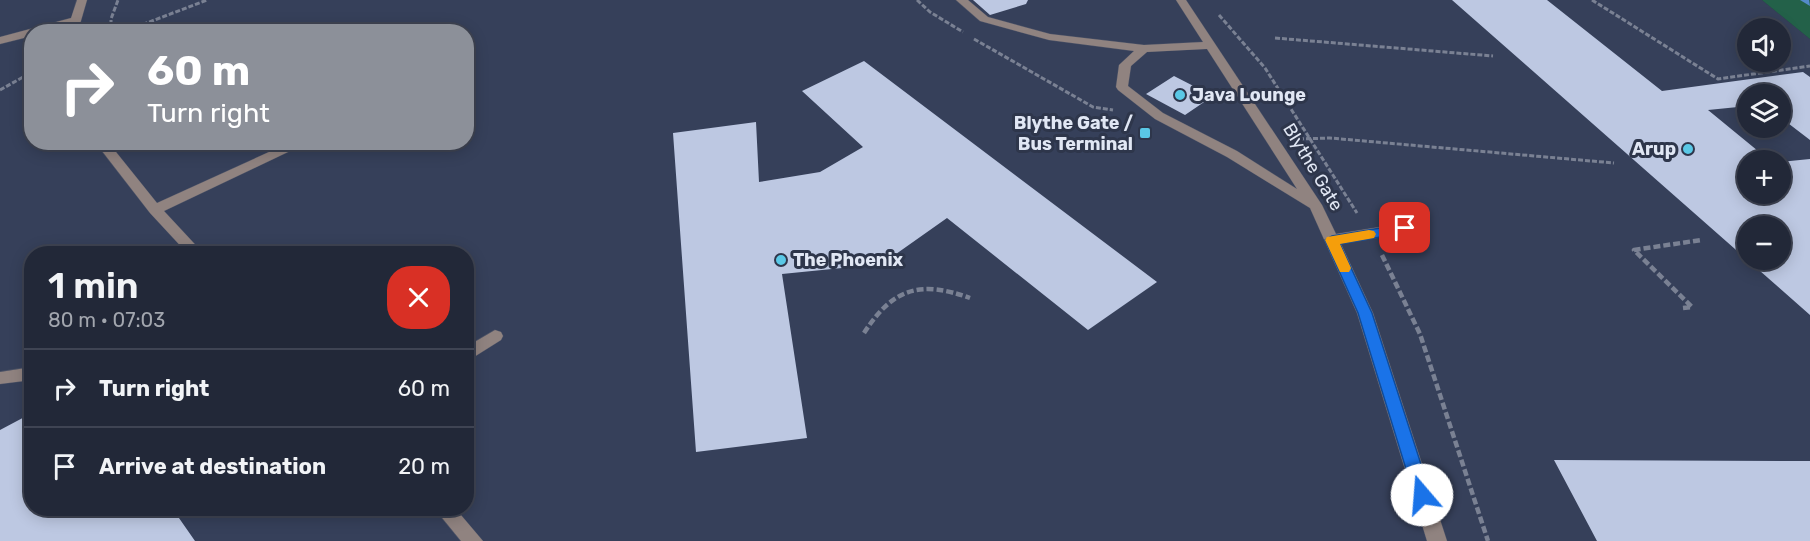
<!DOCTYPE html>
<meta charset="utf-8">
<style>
:root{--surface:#222838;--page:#2a3040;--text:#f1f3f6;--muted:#a2a6ae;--line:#3f4453}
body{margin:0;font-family:Rubik,sans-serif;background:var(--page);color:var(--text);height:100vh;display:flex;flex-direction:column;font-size:22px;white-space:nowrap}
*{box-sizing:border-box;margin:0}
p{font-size:20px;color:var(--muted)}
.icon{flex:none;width:33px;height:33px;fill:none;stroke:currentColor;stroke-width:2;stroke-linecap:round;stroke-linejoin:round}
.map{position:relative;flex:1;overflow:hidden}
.panel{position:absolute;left:24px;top:246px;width:450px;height:270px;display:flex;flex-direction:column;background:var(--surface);border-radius:24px;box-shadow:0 3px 15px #0003,0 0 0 2px var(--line)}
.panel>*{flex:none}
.hud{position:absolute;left:24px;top:24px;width:450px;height:126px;border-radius:24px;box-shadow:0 3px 15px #0003,0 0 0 2px var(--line);background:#8c9099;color:#fff;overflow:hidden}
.fabs{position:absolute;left:1737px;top:18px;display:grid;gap:12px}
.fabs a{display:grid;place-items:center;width:54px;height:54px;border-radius:50%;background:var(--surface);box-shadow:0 3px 15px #0003,0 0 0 2px var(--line);font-size:30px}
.pin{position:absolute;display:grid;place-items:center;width:51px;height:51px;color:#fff;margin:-26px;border-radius:12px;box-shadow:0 3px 9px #0006}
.me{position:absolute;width:66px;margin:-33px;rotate:342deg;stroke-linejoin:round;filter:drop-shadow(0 0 4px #0008)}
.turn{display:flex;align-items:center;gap:21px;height:126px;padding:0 24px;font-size:27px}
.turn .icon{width:78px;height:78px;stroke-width:2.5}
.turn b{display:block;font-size:42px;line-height:51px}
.round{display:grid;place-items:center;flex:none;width:63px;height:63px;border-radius:24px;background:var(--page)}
.overview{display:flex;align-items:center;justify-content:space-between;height:102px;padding:0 24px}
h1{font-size:36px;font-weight:600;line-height:45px}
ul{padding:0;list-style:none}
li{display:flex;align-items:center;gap:18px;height:78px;padding:0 24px;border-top:2px solid var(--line)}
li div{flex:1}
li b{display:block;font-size:22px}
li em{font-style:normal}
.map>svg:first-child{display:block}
.built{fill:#36405a;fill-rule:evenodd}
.green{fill:#236149}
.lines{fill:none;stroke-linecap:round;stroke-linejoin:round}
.stream{fill:#548ac9;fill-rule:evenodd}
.building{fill:#bdc8e2;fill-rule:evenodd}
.minor-casing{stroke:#4b5266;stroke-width:1}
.path-far1{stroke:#7a8193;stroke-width:3;stroke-dasharray:5 2;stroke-linecap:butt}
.path{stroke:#7a8193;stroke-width:4.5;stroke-dasharray:7 3;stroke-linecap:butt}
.minor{fill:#908380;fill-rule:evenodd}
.route{fill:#1a73e8;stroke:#114b97;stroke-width:1.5}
.slow{fill:#f59e0b}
.poi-dot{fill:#5ac8e6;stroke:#2e364b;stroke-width:2}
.labels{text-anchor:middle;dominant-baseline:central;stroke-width:6;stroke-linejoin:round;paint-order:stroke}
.poi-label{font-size:18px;font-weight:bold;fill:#e1e7f4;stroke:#2e364b;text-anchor:start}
.street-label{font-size:18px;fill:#e1e7f4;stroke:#2e364b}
</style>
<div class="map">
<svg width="1810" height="541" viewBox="0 0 1810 541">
<rect width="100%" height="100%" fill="#2e364b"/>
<path class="built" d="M0,0H1762L1810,39V541H0ZM1748,28H1780V62H1748ZM32,32H466V142H32ZM1748,94H1780V128H1748ZM1748,160H1780V194H1748ZM1748,226H1780V260H1748ZM32,254H466V508H32Z"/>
<path class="green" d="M1762,0H1810V39Z"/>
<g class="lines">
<path class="stream" d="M1800,0H1809L1810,6Z"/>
</g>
<path class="building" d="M973,0H1028L1026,4L990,15Z
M1452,0H1547L1662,91L1803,72L1810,77V140L1780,117V94H1748V106L1708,110L1769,160H1748V194H1780V162L1810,159V315ZM1748,226H1780V260H1748Z
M864,61L1157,282L1088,330L947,218L896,254L862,266L782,274L807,438L696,452L673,133L756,122L759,182L820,172L863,147L802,91Z
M1174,76L1213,96L1185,115L1146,94Z
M32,413V508H172L195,541H0V430Z
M1554,460L1810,461V541H1597Z"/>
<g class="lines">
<defs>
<path id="minor" d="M77,0H87L78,31H70L69,25L47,32H32V36L0,44V37L71,18Z
M956,0H968L988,17L1050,34L1144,45L1203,42L1176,0H1186L1322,205L1336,234L1405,223L1410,225L1412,228L1405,233L1341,244L1373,313L1447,541H1427L1357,313L1310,208L1227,157L1155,119L1118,90L1116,87L1119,65L1134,51L1049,40L980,21ZM1207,49L1297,189L1237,151L1163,113L1128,86L1131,66L1147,52Z
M95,142H108L157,203L291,142H309L164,211L204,254H188L150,213Z
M495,330L501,332L503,336L501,340L466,362V347Z
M32,367V380L0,384V372Z
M434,508H455L483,541H461Z"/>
</defs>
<use href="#minor" class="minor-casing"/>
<path class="path-far1" d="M917,0L930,12L963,32
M1592,0L1718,79L1810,66
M1219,15L1265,68L1357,213
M111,32V19L118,0
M123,32L207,0
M1275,38L1493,56
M974,39L1093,107L1113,110
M0,90L32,72
M1299,139L1330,138L1614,163"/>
<path class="path" d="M1382,255L1420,334L1488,541
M1683,308L1692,307L1634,250L1701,240
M864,333C893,288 920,280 970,298"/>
<use href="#minor" class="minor"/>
</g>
<path class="route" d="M1405,224L1409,225L1411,228L1409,232L1340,244L1372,313L1431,495L1428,501L1422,503L1416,501L1414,495L1358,313L1325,240L1332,236Z"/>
<path class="slow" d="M1369,230L1374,231L1376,234L1374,238L1340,244L1351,268L1349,272H1340L1325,240L1327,237Z"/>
<g class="poi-dot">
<circle cx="1180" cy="95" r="6"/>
<rect x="1139" y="127" width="12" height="12" rx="3"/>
<circle cx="1688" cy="149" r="6"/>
<circle cx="781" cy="260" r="6"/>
</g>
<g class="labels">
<g class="poi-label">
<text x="1192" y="95">Java Lounge</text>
<text x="1133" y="123" text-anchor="end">Blythe Gate /<tspan x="1133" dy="21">Bus Terminal</tspan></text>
<text x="1676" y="149" text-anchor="end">Arup</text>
<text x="793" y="260">The Phoenix</text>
</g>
<g class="street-label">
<text transform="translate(1313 167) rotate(59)">Blythe Gate</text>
</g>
</g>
</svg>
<div class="fabs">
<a><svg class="icon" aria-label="sound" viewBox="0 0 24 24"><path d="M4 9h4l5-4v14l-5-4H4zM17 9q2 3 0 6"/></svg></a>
<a><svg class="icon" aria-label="layers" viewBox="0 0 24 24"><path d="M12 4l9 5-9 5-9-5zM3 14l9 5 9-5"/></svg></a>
<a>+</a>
<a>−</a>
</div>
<div class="pin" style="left:1405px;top:228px;background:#d93025"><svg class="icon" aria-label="arrive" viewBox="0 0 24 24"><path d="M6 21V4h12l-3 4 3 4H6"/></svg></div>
<svg class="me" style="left:1422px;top:495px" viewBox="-20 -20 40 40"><circle r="19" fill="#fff"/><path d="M0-13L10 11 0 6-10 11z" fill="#1a73e8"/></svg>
<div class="hud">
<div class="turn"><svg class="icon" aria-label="right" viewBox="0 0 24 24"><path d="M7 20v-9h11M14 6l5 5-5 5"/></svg><div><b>60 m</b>Turn right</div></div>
</div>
<section class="panel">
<div class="overview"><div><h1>1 min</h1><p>80 m · 07:03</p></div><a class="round" style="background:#d93025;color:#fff"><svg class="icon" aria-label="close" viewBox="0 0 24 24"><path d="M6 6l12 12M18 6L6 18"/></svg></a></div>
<ul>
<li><svg class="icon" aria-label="right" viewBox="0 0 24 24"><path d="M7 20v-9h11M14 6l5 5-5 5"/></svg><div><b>Turn right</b></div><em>60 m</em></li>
<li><svg class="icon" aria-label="arrive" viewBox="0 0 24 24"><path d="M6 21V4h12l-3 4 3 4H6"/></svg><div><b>Arrive at destination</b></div><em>20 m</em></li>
</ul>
</section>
</div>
